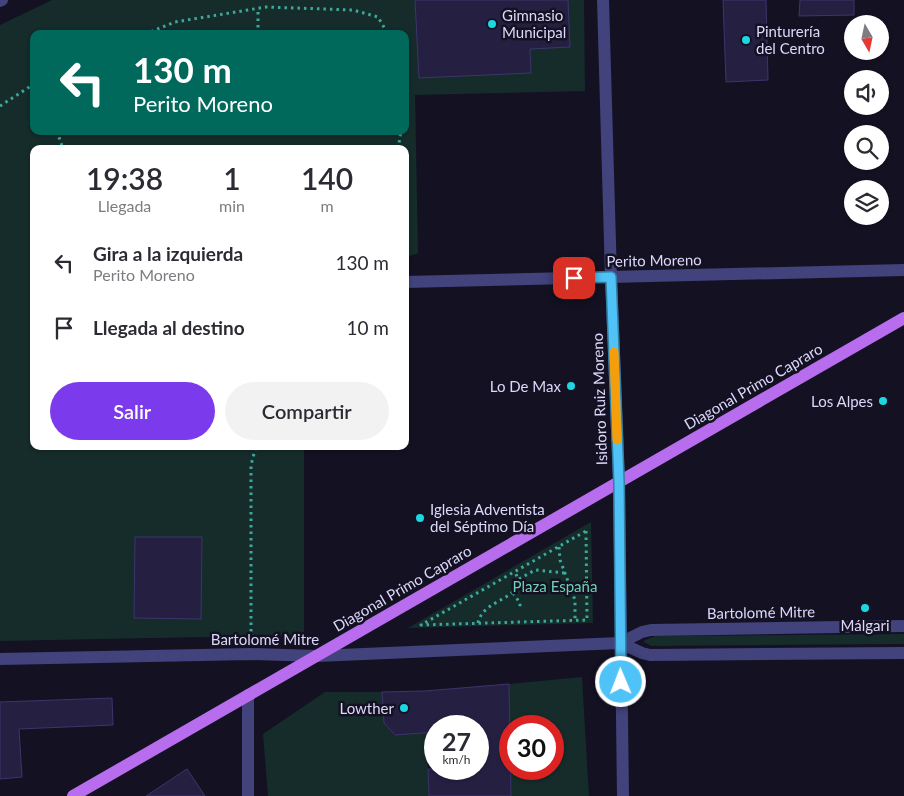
<!DOCTYPE html>
<html lang="es">
<meta charset="utf-8">
<style>
:root{--surface:#fff;--page:#f2f2f3;--text:#2b2b33;--muted:#7c7c81;--accent:#7c3aed}
body{margin:0;font-family:Lato,sans-serif;background:var(--page);color:var(--text);height:100vh;display:flex;flex-direction:column;font-size:19px;white-space:nowrap}
*{box-sizing:border-box;margin:0}
p{font-size:16px;color:var(--muted)}
.icon{flex:none;width:28px;height:28px;fill:none;stroke:currentColor;stroke-width:2;stroke-linecap:round;stroke-linejoin:round}
.map{position:relative;flex:1;overflow:hidden}
.drawer{position:absolute;left:30px;top:145px;width:379px;height:305px;display:flex;flex-direction:column;background:var(--surface);border-radius:10px;box-shadow:0 1px 4px #0004}
.drawer>*{flex:none}
.top-card{position:absolute;left:30px;top:30px;width:379px;height:105px;border-radius:10px;box-shadow:0 1px 4px #0004;background:#00695c;color:#fff;overflow:hidden}
.needle{width:32px;rotate:171deg}
.controls{position:absolute;left:844px;top:15px;display:grid;gap:10px}
.controls a{display:grid;place-items:center;width:45px;height:45px;border-radius:50%;background:var(--surface);box-shadow:0 1px 4px #0004;font-size:25px}
.speed{position:absolute;left:424px;top:715px;display:flex;gap:10px;font-size:25px;font-weight:700;text-align:center}
.speed>*{display:grid;place-content:center;width:65px;height:65px;border-radius:50%;background:var(--surface);box-shadow:0 1px 4px #0004;line-height:1}
.speed small{font-size:12px;font-weight:400}
.speed .limit{border:8px solid #d22;background:#fff;color:#111}
.pin{position:absolute;display:grid;place-items:center;width:42px;height:42px;color:#fff;margin:-21px;border-radius:10px;box-shadow:0 2px 8px #0006}
.me{position:absolute;width:55px;margin:-28px;rotate:359deg;stroke-linejoin:round;filter:drop-shadow(0 0 4px #0008)}
.turn{display:flex;align-items:center;gap:18px;height:105px;padding:0 20px;font-size:22px}
.turn .icon{width:65px;height:65px;stroke-width:2.5}
.turn b{display:block;font-size:35px;line-height:42px}
.eta{display:flex;justify-content:space-evenly;align-items:center;height:85px;text-align:center}
.eta b{font-size:30px;font-weight:600;line-height:35px}
.button{display:flex;gap:10px;margin-top:auto;padding:10px 20px}
.button a{flex:1;height:58px;border-radius:30px;background:var(--accent);color:#fff;font-size:20px;font-weight:600;line-height:58px;text-align:center}
.button a+a{background:var(--page);color:var(--text)}
ul{padding:0;list-style:none}
li{display:flex;align-items:center;gap:15px;height:65px;padding:0 20px}
li div{flex:1}
li b{display:block;font-size:19px}
li em{font-style:normal}
.map>svg:first-child{display:block}
.green{fill:#152c2a;fill-rule:evenodd}
.building{fill:#252042;stroke:#3d356b}
.lines{fill:none;stroke-linecap:round;stroke-linejoin:round}
.path{stroke:#3ea89d;stroke-width:3;stroke-dasharray:2.5 4;stroke-linecap:butt}
.minor{stroke:#42427c;stroke-width:12}
.major{stroke:#b76ded;stroke-width:12}
.route-casing{stroke:#337fa1;stroke-width:12}
.route{stroke:#4fc3f7;stroke-width:9}
.slow{stroke:#f59e0b;stroke-width:9}
.poi-dot{fill:#1cd7e2;stroke:#141123;stroke-width:2}
.labels{text-anchor:middle;dominant-baseline:central;stroke-width:5;stroke-linejoin:round;paint-order:stroke}
.poi-label{font-size:15px;fill:#dbd8fa;stroke:#141123;text-anchor:start}
.street-label{font-size:15px;fill:#dbd8fa;stroke:#141123}
.park-label{font-size:15px;fill:#6dd2b4;stroke:#141123}
</style>
<div class="map">
<svg width="904" height="796" viewBox="0 0 904 796">
<rect width="100%" height="100%" fill="#141123"/>
<path class="green" d="M52,0H584L585,91L415,95L418,253L405,258V149H34V446H304V635L0,641V25ZM34,34H405V131H34Z
M591,522L593,623L408,628Z
M904,634V644L651,646L644,642L645,640L656,636Z
M582,677L589,796H511V769H552V726H510V732L509,684Z
M325,692H382L384,723L394,735L427,732L429,796H268L263,734Z"/>
<path class="building" d="M415,0H568L570,47L530,49L531,73L419,78Z
M723,0H766L768,80L726,82Z
M800,0H854V15L799,16Z
M135,537H202L201,619L134,618Z
M509,684L511,796H429L428,769H478V726H435V732L395,735L384,723L382,692L425,691Z
M112,698L113,725L19,729L22,777L0,779V702Z
M187,769L205,796H146Z"/>
<g class="lines">
<path class="path" d="M145,34L175,22L266,7L353,10L378,17L388,34
M258,34V8
M0,106L34,84
M57,131L63,149
M398,149L401,131
M586,531L587,620L421,625Z
M559,547L560,560L575,600V620
M519,579L535,570L565,573
M513,593L520,603V607
M478,623C483,597 529,600 515,572
M251,638V465L256,446"/>
<path class="minor" d="M603,0L611,277L619,482L623,796
M0,1L2,0
M405,282L904,270
M620,643L642,653L650,655L904,653
M0,659L251,654L317,656L620,643L642,632L651,630L904,626
M248,695V796"/>
<path class="major" d="M73,796L904,318"/>
</g>
<g class="lines">
<defs>
<path id="route" d="M574,278L611,277L619,482L621,682"/>
</defs>
<use href="#route" class="route-casing"/>
<use href="#route" class="route"/>
<path class="slow" d="M614,352L617,440"/>
</g>
<g class="poi-dot">
<circle cx="492" cy="24" r="5"/>
<circle cx="746" cy="40" r="5"/>
<circle cx="571" cy="386" r="5"/>
<circle cx="883" cy="401" r="5"/>
<circle cx="420" cy="518" r="5"/>
<circle cx="865" cy="608" r="5"/>
<circle cx="404" cy="708" r="5"/>
</g>
<g class="labels">
<g class="poi-label">
<text x="502" y="15">Gimnasio<tspan x="502" dy="17">Municipal</tspan></text>
<text x="756" y="31">Pinturería<tspan x="756" dy="17">del Centro</tspan></text>
<text x="561" y="386" text-anchor="end">Lo De Max</text>
<text x="873" y="401" text-anchor="end">Los Alpes</text>
<text x="430" y="509">Iglesia Adventista<tspan x="430" dy="17">del Séptimo Día</tspan></text>
<text x="865" y="625" text-anchor="middle">Málgari</text>
<text x="394" y="708" text-anchor="end">Lowther</text>
</g>
<g class="street-label">
<text transform="translate(654 260) rotate(-1)">Perito Moreno</text>
<text transform="translate(753 386) rotate(-30)">Diagonal Primo Capraro</text>
<text transform="translate(599 399) rotate(-92)">Isidoro Ruiz Moreno</text>
<text transform="translate(402 588) rotate(-30)">Diagonal Primo Capraro</text>
<text transform="translate(761 612) rotate(-1)">Bartolomé Mitre</text>
<text x="265" y="639">Bartolomé Mitre</text>
</g>
<g class="park-label">
<text x="555" y="586">Plaza España</text>
</g>
</g>
</svg>
<div class="controls">
<a><svg class="needle" viewBox="-14 -14 28 28"><path d="M0-13l5 13h-10z" fill="#e53935"/><path d="M0 13l5-13h-10z" fill="#7c7c81"/></svg></a>
<a><svg class="icon" aria-label="sound" viewBox="0 0 24 24"><path d="M4 9h4l5-4v14l-5-4H4zM17 9q2 3 0 6"/></svg></a>
<a><svg class="icon" aria-label="search" viewBox="0 0 24 24"><circle cx="10" cy="10" r="6"/><path d="M15 15l6 6"/></svg></a>
<a><svg class="icon" aria-label="layers" viewBox="0 0 24 24"><path d="M12 4l9 5-9 5-9-5zM3 14l9 5 9-5"/></svg></a>
</div>
<div class="speed"><div>27<small>km/h</small></div><div class="limit">30</div></div>
<div class="pin" style="left:574px;top:278px;background:#d93025"><svg class="icon" aria-label="arrive" viewBox="0 0 24 24"><path d="M6 21V4h12l-3 4 3 4H6"/></svg></div>
<svg class="me" style="left:621px;top:682px" viewBox="-20 -20 40 40"><circle r="17" fill="#4fc3f7" stroke="#fff" stroke-width="3"/><path d="M0-11L8 9 0 5-8 9z" fill="#fff"/></svg>
<div class="top-card">
<div class="turn"><svg class="icon" aria-label="left" viewBox="0 0 24 24"><path d="M17 20v-9H6M10 6l-5 5 5 5"/></svg><div><b>130 m</b>Perito Moreno</div></div>
</div>
<section class="drawer">
<div class="eta">
<div><b>19:38</b><p>Llegada</p></div>
<div><b>1</b><p>min</p></div>
<div><b>140</b><p>m</p></div>
</div>
<ul>
<li><svg class="icon" aria-label="left" viewBox="0 0 24 24"><path d="M17 20v-9H6M10 6l-5 5 5 5"/></svg><div><b>Gira a la izquierda</b><p>Perito Moreno</p></div><em>130 m</em></li>
<li><svg class="icon" aria-label="arrive" viewBox="0 0 24 24"><path d="M6 21V4h12l-3 4 3 4H6"/></svg><div><b>Llegada al destino</b></div><em>10 m</em></li>
</ul>
<div class="button"><a>Salir</a><a>Compartir</a></div>
</section>
</div>
